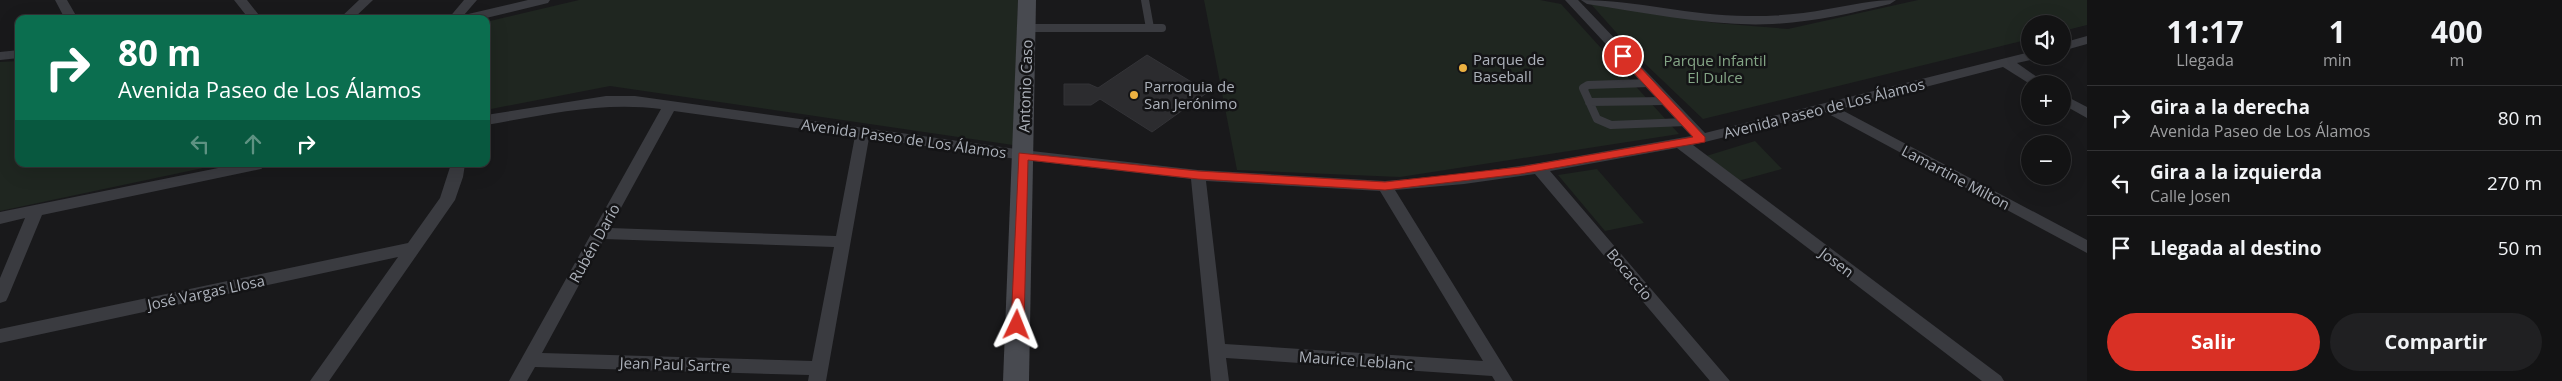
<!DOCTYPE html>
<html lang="es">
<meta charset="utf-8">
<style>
:root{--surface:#131314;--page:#202022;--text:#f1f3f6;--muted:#9d9ea0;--line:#323234;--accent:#d93025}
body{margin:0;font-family:"Open Sans",sans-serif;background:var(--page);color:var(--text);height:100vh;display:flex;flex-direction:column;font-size:19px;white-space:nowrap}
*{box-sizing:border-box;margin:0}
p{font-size:16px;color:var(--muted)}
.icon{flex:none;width:28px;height:28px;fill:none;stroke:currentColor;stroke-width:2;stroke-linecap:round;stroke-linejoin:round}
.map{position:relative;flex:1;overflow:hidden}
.sheet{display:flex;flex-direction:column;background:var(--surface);width:475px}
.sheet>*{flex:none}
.guide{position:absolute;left:15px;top:15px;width:475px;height:152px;border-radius:10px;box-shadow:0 5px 20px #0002,0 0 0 1px var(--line);background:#0b6e4f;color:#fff;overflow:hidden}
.fabs{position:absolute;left:2021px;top:15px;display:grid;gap:10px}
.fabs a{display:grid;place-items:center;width:50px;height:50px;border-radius:50%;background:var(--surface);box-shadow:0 5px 20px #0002,0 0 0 1px var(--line);font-size:25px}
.pin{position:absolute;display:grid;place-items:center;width:42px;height:42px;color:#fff;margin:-21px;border:2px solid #fff;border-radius:50%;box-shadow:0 1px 5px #0007}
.me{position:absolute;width:55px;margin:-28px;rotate:2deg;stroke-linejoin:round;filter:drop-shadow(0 0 4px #0008)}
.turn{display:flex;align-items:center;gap:18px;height:105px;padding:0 20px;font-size:22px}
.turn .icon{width:65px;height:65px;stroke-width:2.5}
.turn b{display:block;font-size:35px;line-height:42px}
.lanes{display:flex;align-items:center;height:48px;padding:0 20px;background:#0003;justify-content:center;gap:25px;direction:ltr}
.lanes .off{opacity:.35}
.eta{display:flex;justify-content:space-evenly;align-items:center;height:85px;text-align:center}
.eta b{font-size:30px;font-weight:700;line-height:35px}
.action{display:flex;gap:10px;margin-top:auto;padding:10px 20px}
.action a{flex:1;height:58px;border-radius:30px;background:var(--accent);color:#fff;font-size:20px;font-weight:700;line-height:58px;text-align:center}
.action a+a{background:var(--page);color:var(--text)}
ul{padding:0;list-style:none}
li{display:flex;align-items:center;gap:15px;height:65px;padding:0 20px;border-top:1px solid var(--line)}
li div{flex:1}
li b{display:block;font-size:19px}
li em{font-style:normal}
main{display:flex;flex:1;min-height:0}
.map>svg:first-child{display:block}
.green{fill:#1f2620}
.building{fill:#2c2c2f;stroke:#333337}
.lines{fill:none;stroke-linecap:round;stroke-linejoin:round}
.lane{stroke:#3a3b40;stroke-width:8}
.street{fill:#3a3b40;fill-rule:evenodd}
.secondary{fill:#484a50;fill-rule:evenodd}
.route{fill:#d93025;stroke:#8d1f18}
.poi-dot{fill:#ecb141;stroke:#141416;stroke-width:2}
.labels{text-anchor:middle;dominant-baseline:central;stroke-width:5;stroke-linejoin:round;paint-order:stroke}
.poi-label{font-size:15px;fill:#acb1ba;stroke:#141416;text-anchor:start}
.park-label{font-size:15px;fill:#84a586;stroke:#141416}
.street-label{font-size:15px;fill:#acb1ba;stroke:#141416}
</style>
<main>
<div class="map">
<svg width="2087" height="381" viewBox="0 0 2087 381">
<rect width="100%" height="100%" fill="#19191b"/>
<path class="green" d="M579,0H1018L1013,145L610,86L486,110V22Z
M1204,0H1540L1561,4L1679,134L1400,177L1237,170Z
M1918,0H2087V25L2063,31L2062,24H2030V39L1703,119L1638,57L1590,3L1715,23L1788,29Z
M19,61V164H222L0,211V62Z
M1755,141L1782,169L1738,181L1703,157Z
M1597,169L1644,223L1605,231L1558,175Z"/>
<path class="building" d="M1147,55L1208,92L1152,132L1100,99L1091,105H1064V84H1089L1098,88Z"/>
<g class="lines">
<path class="lane" d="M1145,0L1150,28
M1026,28H1162
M1649,83L1588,85L1583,88L1597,119L1611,125L1686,122
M1589,102L1666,101"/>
<path class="street" d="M55,0H67L78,19H65Z
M234,0H247L262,19H249Z
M359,0H373L353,19H339Z
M464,0H477L464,15L528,0H550L548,3L482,19H448Z
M1565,0H1578L1705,133L2030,52V56H2036L2035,59L2017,63L2047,84H2030L2003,67L1840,109L2087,240V253L1825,112L1693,145L2001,376L2004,381H1982L1677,148L1550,171L1730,381H1710L1535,174L1464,184L1395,190L1513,381H1495L1492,376L1226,358L1229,381H1211L1191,179L1023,160L869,138L826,381H808L809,375L535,367L527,381H509L661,109C602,101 544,115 486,125V115L606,96H635L1023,150L1198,170L1385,181L1464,174L1539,163L1691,136ZM674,111L855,136L836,236L610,228ZM1206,181L1380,191L1483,361L1225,344ZM604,239L834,247L812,361L542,353Z
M1581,0C1638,0 1694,17 1752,16C1778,16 1803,14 1828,9C1851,5 1873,0 1896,0L1890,4C1852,13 1813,22 1773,24C1711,27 1649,13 1587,4Z
M2087,36V44L2062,51V43Z
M19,50V58L0,60V52Z
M2062,94L2087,107V118L2062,104Z
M238,164H268L261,169L42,215L8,297L6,301L0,303V278L25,218L0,224V212Z
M451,164H465L463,177L455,200L329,381H310L398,257L0,343V329L408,243L440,198Z"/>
<path class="secondary" d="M1018,0H1036L1029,381H1003Z"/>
</g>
<path class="route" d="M1623,52L1627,53L1705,137V142L1520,174L1385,190L1198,179L1028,160L1024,325L1017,330L1011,325L1019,153L1198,171L1385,182L1520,167L1693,137L1620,58L1618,56Z"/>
<g class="poi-dot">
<circle cx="1463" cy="68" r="5"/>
<circle cx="1134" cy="95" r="5"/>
</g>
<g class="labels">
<g class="poi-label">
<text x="1473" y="59">Parque de<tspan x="1473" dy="17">Baseball</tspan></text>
<text x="1144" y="86">Parroquia de<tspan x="1144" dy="17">San Jerónimo</tspan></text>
</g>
<g class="park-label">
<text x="1715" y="60">Parque Infantil<tspan x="1715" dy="17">El Dulce</tspan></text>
</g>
<g class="street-label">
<text transform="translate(1025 86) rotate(-88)">Antonio Caso</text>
<text transform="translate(1824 108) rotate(-14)">Avenida Paseo de Los Álamos</text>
<text transform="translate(904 138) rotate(8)">Avenida Paseo de Los Álamos</text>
<text transform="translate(1956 177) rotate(28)">Lamartine Milton</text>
<text transform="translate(594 243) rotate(-61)">Rubén Darío</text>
<text transform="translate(1837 262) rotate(37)">Josen</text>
<text transform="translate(1630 274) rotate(50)">Bocaccio</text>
<text transform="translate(206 292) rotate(-12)">José Vargas Llosa</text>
<text transform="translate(1356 360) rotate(4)">Maurice Leblanc</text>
<text transform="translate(675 364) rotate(2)">Jean Paul Sartre</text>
</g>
</g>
</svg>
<div class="fabs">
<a><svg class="icon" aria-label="sound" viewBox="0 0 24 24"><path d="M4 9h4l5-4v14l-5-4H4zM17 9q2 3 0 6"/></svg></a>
<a>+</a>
<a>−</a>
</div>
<div class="pin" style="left:1623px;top:56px;background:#d93025"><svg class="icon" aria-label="arrive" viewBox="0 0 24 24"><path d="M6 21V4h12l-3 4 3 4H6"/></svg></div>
<svg class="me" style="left:1017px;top:325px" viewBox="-20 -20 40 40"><path d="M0-17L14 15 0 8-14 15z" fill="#d93025" stroke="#fff" stroke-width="4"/></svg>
<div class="guide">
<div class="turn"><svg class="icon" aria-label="right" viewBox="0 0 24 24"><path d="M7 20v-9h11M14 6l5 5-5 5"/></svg><div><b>80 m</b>Avenida Paseo de Los Álamos</div></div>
<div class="lanes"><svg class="icon off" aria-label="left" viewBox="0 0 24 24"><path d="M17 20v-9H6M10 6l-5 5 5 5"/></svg><svg class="icon off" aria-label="ahead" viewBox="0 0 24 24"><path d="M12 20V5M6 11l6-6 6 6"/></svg><svg class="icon" aria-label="right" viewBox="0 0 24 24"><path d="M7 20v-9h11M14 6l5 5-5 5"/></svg></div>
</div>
</div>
<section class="sheet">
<div class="eta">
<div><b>11:17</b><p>Llegada</p></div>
<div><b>1</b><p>min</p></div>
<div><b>400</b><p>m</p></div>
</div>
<ul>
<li><svg class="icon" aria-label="right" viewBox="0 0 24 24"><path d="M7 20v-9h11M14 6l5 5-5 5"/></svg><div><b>Gira a la derecha</b><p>Avenida Paseo de Los Álamos</p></div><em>80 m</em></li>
<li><svg class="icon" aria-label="left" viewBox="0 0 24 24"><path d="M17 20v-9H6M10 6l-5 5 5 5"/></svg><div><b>Gira a la izquierda</b><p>Calle Josen</p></div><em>270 m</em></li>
<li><svg class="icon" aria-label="arrive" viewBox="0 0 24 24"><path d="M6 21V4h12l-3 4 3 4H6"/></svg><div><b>Llegada al destino</b></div><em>50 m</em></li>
</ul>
<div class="action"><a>Salir</a><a>Compartir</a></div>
</section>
</main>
